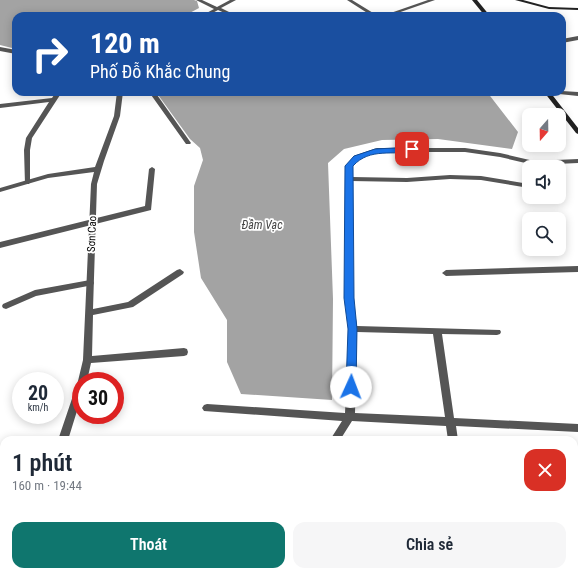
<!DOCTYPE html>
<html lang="vi">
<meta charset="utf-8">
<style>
:root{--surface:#fff;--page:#f6f6f7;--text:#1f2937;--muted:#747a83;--accent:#0f766e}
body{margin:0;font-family:"Roboto Condensed",sans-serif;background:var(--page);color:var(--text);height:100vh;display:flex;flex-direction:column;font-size:15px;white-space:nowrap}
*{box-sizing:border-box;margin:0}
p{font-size:13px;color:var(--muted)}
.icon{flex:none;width:22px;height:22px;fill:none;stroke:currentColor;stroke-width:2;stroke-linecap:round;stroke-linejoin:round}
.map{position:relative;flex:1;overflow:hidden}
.details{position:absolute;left:0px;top:436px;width:578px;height:140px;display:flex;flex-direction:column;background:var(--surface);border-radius:12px 12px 0 0;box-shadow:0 2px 10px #0003}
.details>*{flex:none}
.hud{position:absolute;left:12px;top:12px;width:554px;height:84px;border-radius:12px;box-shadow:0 2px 10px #0003;background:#1a4fa0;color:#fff;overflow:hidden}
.needle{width:26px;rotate:200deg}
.fabs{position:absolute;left:522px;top:108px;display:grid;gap:8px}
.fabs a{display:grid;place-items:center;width:44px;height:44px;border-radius:8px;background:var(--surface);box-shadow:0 2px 10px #0003;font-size:20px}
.speed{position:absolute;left:12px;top:372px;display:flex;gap:8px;font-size:20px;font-weight:700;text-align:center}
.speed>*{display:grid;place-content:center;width:52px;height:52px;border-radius:50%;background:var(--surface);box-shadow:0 2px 10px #0003;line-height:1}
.speed small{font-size:10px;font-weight:400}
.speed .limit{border:6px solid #d22;background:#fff;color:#111}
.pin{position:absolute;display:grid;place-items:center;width:34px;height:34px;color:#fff;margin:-17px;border-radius:8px;box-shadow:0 2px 6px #0006}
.me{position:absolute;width:44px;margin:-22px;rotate:2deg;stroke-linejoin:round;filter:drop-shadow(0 0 3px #0008)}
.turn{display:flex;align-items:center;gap:14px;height:84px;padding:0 12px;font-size:18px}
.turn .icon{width:52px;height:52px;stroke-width:2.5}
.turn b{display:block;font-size:28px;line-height:34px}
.round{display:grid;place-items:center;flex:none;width:42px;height:42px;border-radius:12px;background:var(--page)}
.summary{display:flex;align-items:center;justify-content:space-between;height:68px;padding:0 12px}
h1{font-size:24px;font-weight:600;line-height:30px}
.action{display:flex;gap:8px;margin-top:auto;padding:8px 12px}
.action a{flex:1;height:46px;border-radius:12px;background:var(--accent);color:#fff;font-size:16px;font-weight:600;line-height:46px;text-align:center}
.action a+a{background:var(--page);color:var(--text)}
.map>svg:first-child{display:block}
.water{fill:#a3a3a3}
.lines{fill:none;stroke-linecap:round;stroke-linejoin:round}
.lane{fill:#555;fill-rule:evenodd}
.street{fill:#555;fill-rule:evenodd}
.secondary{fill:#222;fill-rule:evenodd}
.route{fill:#1a73e8;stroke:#114b97}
.labels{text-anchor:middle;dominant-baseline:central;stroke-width:3.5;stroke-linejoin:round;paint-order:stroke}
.street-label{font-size:11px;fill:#000;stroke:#fff}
.water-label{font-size:12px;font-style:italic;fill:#444;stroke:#fff}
</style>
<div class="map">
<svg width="578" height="576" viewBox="0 0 578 576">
<rect width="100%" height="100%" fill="#fff"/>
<path class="water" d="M0,0H194L197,1L199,8L184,16H16V49L0,45Z
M156,92H487L518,132L512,149L438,139L382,140L344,149L328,163L333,299L332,400L241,394L227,362V320L201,278L194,232V186L203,160L200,148L190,139Z"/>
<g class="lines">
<path class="lane" d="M56,92H62L32,138L30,150V182L29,184H25L24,150L26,138L49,102L0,108V104L52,98Z
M152,167L155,169L151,210L0,248V242L145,206L149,169Z
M90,280L93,281L94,283L93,285L36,296L6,309L3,308L2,306L3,304L35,290Z
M30,572H48L50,576H32Z"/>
<path class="street" d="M196,0H202L217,7L230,0H236L221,8L237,16H231L218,10L207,16H201L214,9Z
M347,0H352L378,16H372Z
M428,0H435L389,16H382Z
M578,36V40L562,43V39Z
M0,47L16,50V54L0,51Z
M562,91L578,92V96L559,94L556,92H562Z
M117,92H123L120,116L104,161L97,184L93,309L128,302L177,270L180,269L184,272L183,274L133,307L93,315L92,356L184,348L187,349L188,352L187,355L184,356L91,363L87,381H81V398L68,440H58L78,381L83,360L91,184L94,172L48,178L0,192V188L48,174L95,167L114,116Z
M149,92H155L191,143L190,144H186Z
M377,148H465L500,153L534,161L578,159V163L534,165L500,157L465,152H378L358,158L352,166V177L407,178L450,175L481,176L529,184V188L481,180L450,179L407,182L351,181L353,298L357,326L500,330L501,332L500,334L497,335L442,334L454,418L578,424V432L456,426L458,440H448L446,426L352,421L340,440H330L342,421L204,411L202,408L204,405L207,404L345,413L349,329L345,298L346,166L354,156ZM357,332L433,334L445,417L355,413Z
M578,266V272L446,276L442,273L446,270Z
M4,540V556L0,557V541Z
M231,572H247L245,576H229Z
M254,572H275L277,576H256Z
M509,572H521L522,576H510Z"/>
<path class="secondary" d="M472,0H477L490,16H485Z
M515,0H523L549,7L578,8V10L549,9Z
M544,92H550L578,128V134L576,133Z"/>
</g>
<path class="route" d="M412,147L416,149L415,151C393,156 370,147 353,166L354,298L357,329L356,387L354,391L351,392L347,391L346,387L348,329L344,298L345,166L354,156L375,149Z"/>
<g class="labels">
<g class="street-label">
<text transform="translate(92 234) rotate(-88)">Sơn Cao</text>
</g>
<g class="water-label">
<text x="262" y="225">Đầm Vạc</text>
</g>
</g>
</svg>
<div class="fabs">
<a><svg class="needle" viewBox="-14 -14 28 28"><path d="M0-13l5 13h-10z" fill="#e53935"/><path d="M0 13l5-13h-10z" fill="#747a83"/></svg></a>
<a><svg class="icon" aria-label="sound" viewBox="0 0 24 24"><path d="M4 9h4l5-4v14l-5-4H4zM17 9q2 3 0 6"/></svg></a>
<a><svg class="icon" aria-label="search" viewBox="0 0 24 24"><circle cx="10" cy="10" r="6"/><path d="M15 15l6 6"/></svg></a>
</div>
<div class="speed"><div>20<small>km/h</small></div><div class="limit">30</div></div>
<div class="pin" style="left:412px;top:149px;background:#d93025"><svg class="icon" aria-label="arrive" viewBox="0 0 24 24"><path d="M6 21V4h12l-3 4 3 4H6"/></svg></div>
<svg class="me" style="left:351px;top:387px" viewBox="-20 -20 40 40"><circle r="19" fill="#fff"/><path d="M0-13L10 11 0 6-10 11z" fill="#1a73e8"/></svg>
<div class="hud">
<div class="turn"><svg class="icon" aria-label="right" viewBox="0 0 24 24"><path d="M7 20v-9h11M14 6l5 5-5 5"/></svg><div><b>120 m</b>Phố Đỗ Khắc Chung</div></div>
</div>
<section class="details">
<div class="summary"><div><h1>1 phút</h1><p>160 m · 19:44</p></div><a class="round" style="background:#d93025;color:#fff"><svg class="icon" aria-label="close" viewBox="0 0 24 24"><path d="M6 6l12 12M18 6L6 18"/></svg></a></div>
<div class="action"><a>Thoát</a><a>Chia sẻ</a></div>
</section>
</div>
